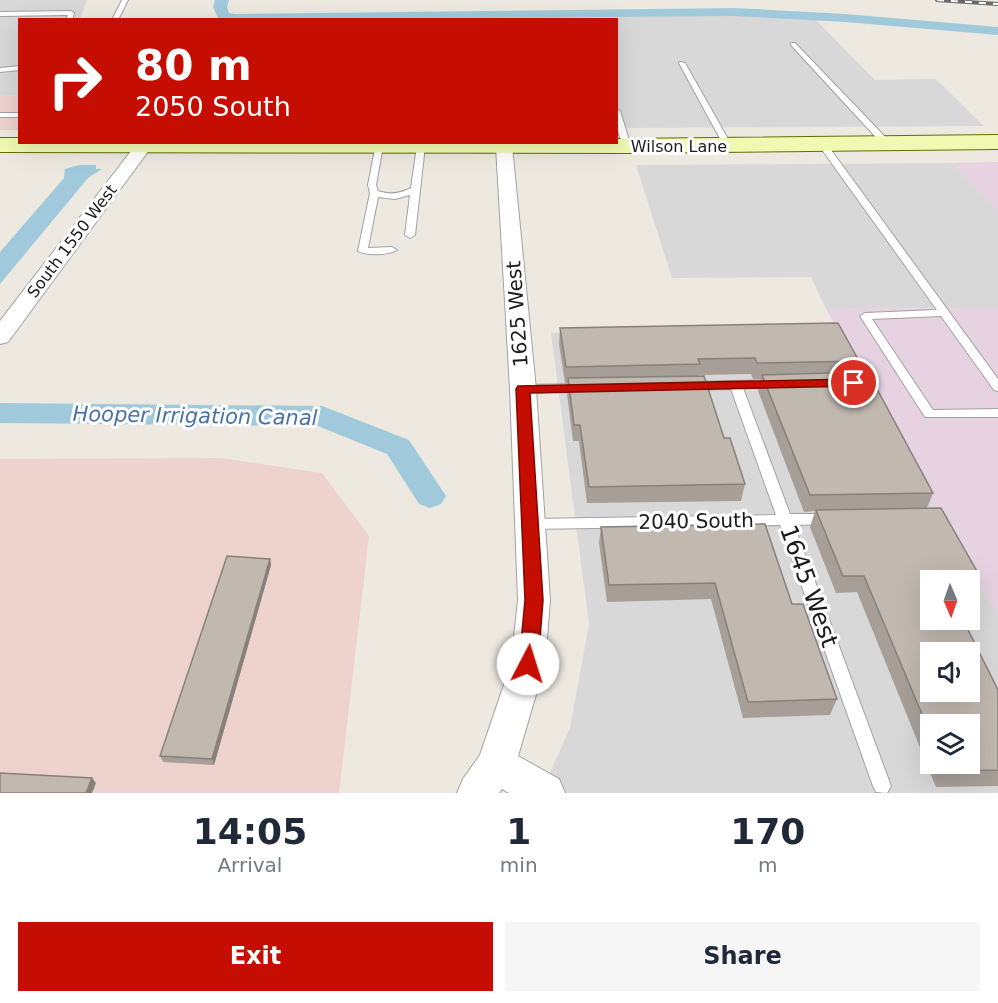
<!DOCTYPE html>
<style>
:root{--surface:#fff;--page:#f6f6f7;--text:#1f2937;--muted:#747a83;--accent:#c50e01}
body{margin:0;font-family:"DejaVu Sans",sans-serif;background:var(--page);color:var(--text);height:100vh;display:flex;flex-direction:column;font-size:22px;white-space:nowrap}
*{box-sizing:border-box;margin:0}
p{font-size:20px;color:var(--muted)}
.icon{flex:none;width:33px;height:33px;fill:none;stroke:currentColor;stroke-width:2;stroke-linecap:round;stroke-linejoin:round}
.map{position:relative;height:793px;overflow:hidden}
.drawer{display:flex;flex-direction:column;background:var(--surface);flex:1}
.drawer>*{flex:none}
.guide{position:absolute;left:18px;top:18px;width:600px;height:126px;border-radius:0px;box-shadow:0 6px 24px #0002;background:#c50e01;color:#fff;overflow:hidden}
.needle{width:39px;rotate:178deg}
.buttons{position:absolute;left:920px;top:570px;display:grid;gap:12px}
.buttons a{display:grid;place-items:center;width:60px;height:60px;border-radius:0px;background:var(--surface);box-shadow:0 6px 24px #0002;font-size:30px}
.pin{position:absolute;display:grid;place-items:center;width:51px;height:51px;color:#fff;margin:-26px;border:3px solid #fff;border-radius:50%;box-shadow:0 2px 6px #0007}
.me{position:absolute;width:66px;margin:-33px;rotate:5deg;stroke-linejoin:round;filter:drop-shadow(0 0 4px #0008)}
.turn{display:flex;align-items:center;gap:21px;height:126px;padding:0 18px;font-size:27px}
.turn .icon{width:78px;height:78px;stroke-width:2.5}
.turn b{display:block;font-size:42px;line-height:51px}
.eta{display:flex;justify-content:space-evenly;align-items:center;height:102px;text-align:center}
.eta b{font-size:36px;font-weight:600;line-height:42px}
.cta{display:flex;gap:12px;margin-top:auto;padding:12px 18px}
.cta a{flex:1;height:69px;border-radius:0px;background:var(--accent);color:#fff;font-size:24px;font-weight:600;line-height:69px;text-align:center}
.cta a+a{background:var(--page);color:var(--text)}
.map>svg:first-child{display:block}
.residential{fill:#d9d8d8;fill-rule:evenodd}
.commercial{fill:#eed2ce}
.industrial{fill:#e6d2e1}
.water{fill:#a0cadb}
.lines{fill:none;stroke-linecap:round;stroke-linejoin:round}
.canal{fill:#a0cadb;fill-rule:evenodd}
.service-casing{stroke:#a2a2a2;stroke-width:2}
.minor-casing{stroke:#a2a2a2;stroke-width:2}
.secondary-casing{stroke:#5c6f05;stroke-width:2}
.service{fill:#fff;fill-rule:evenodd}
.minor{fill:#fff;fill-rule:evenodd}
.secondary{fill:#f0f9b2;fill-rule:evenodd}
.rail-casing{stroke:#696969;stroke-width:4}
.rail{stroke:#fff;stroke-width:2;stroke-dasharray:7;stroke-linecap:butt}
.wall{fill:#a69e97;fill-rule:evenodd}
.shaded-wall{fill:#87817b}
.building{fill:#c1b8b0;stroke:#87817b;stroke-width:1.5;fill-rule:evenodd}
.route{fill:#c50e01;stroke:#800901;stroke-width:1.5}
.labels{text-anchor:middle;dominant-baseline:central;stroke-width:6;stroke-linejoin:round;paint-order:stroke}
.far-street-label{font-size:16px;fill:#1b1b1b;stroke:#fff}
.street-label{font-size:20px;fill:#1b1b1b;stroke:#fff}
.water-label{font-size:21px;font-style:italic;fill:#4972a9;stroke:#fff}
.near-street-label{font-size:24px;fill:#1b1b1b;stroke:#fff}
</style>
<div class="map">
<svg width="998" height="793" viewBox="0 0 998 793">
<rect width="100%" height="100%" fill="#ede9e0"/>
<path class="residential" d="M0,0H87L80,19L20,20L19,95L0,96Z
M733,14L815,19L875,80L936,79L984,126L617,128L616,20H336Z
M952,163L998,211V308L826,309L811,277L672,278L636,165Z
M835,326L998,616V793H541L570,728L589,624L551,333ZM930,580H969V620H930ZM930,652H969V692H930ZM930,724H969V764H930Z"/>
<path class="commercial" d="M19,95V130H0V96Z
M221,458L322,473L369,536L339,793H0V459Z"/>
<path class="industrial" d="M998,162V211L952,163Z
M998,308V616L826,309Z"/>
<path class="water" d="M79,165H96V169H102L88,178L0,284V252L64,178L65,169Z"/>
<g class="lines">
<path class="canal" d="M215,0H229L227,7L229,13L235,14L735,8L845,14L998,27V35L845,22L735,16L219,20L213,7Z
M0,403L322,406L409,440L446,496L441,504L430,508L419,504L387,454L318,426L0,423Z"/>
<defs>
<path id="service" d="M122,0H128L118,20H112Z
M71,11L74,13L72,20H66L68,15L0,16V12Z
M791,43H795L890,142V146H884L791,45Z
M680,62L685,63L732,146L731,148L724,146L679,63Z
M20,66V70L0,72V68Z
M616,109L620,111L631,146L630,148L623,146L616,125Z
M0,113H20V117H0Z
M820,143H826L998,379V391L994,390L941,316L872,319L933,410L998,409V417H925L860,316L865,313L937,310L820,147Z
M376,144L383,146L376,185L378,191C390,195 400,194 411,188L417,146L421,144L425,146L415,235L410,238L405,235L410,195L395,199L378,197L368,248L392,247L397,250C389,255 366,256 358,251L370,193L368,185Z
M775,380L781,384L779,387L743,388L790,514H829L834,515L836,519L834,523L829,524L794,525L891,786L887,793L876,792L873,786L780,525L531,529L526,528L524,524L526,520L531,519L776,515L731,389L690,390L684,386L690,382Z
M583,384L589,388L587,391L523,393L517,389L523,385Z"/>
<path id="minor" d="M138,142H150L152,146L8,342L0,344V321Z
M498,142H510L512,146L536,389L550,600L545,664L518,756L559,779L565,793H509L502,789L499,793H457L463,779L480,755L511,664L518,600L510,389L496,146Z"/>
<path id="secondary" d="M998,135V149L627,153L0,152V138H20V142H616V139Z"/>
</defs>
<use href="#service" class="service-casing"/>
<use href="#minor" class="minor-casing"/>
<use href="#secondary" class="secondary-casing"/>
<use href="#service" class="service"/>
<use href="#minor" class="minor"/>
<use href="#secondary" class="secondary"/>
<defs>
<path id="rail" d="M937,0L998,4"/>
</defs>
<use href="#rail" class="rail-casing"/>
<use href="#rail" class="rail"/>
</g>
<path class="wall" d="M560,328L859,361L855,372L933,493L927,508L978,573L969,589V580H930L998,690V786L936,787L857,592L836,593L810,527L815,511L804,512L758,391L761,379H753L751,374L698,375V376L724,438L745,484L741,501L587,503L579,441H573L567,394V383H565L559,344ZM930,724L969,764H930Z
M601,527L792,604L837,699L830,715L743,718L711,599L607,602L599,543Z
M270,559L271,565L214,765L163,762L160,756Z"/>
<path class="shaded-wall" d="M270,559L271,565L214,765L212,759Z
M92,778L96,783L92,793H86Z"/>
<path class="building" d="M838,323L859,361L757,363L755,358L698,359L700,364L566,367L560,328Z
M865,372L868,378H871L933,493L810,495L762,375Z
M704,376L724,438H730L745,484L589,487L580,425H574L568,378Z
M941,508L978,573L940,574L943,580H930V620H963L998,690V770L946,771L943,764H969V724H930V733L864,576H843L816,510ZM930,652H969V692H930Z
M765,524L792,604H803L837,699L748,702L715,583L609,585L601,527Z
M227,556L270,559L212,759L160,756Z
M0,773L92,778L86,793H0Z"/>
<path class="route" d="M854,379L859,380L861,383L859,386L530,393L543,600L538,664L535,670L528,672L522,670L519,664L525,600L516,389L518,386Z"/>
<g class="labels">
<g class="far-street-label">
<text x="679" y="146">Wilson Lane</text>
<text transform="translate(72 241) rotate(-53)">South 1550 West</text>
</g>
<g class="street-label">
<text transform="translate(517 314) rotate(-94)">1625 West</text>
<text transform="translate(696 521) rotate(-1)">2040 South</text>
</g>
<g class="water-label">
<text transform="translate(195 416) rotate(1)">Hooper Irrigation Canal</text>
</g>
<g class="near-street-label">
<text transform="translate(809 586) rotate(70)">1645 West</text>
</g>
</g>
</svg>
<div class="buttons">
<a><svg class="needle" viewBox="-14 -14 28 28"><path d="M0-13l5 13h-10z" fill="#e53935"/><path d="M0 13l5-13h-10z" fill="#747a83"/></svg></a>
<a><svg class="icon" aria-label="sound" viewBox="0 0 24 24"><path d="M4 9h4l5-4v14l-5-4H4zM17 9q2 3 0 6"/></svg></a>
<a><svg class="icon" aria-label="layers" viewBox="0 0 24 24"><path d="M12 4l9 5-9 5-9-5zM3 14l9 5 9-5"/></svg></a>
</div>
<div class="pin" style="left:854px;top:383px;background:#d93025"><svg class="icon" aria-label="arrive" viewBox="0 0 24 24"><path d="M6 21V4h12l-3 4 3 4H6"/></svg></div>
<svg class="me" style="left:528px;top:664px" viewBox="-20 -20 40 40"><circle r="19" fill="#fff"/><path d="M0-13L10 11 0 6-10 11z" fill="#c50e01"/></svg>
<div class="guide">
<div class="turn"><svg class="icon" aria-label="right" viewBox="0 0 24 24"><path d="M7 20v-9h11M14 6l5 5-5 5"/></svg><div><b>80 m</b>2050 South</div></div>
</div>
</div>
<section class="drawer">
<div class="eta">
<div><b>14:05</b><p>Arrival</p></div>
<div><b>1</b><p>min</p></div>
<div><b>170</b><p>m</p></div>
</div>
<div class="cta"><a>Exit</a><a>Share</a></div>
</section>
